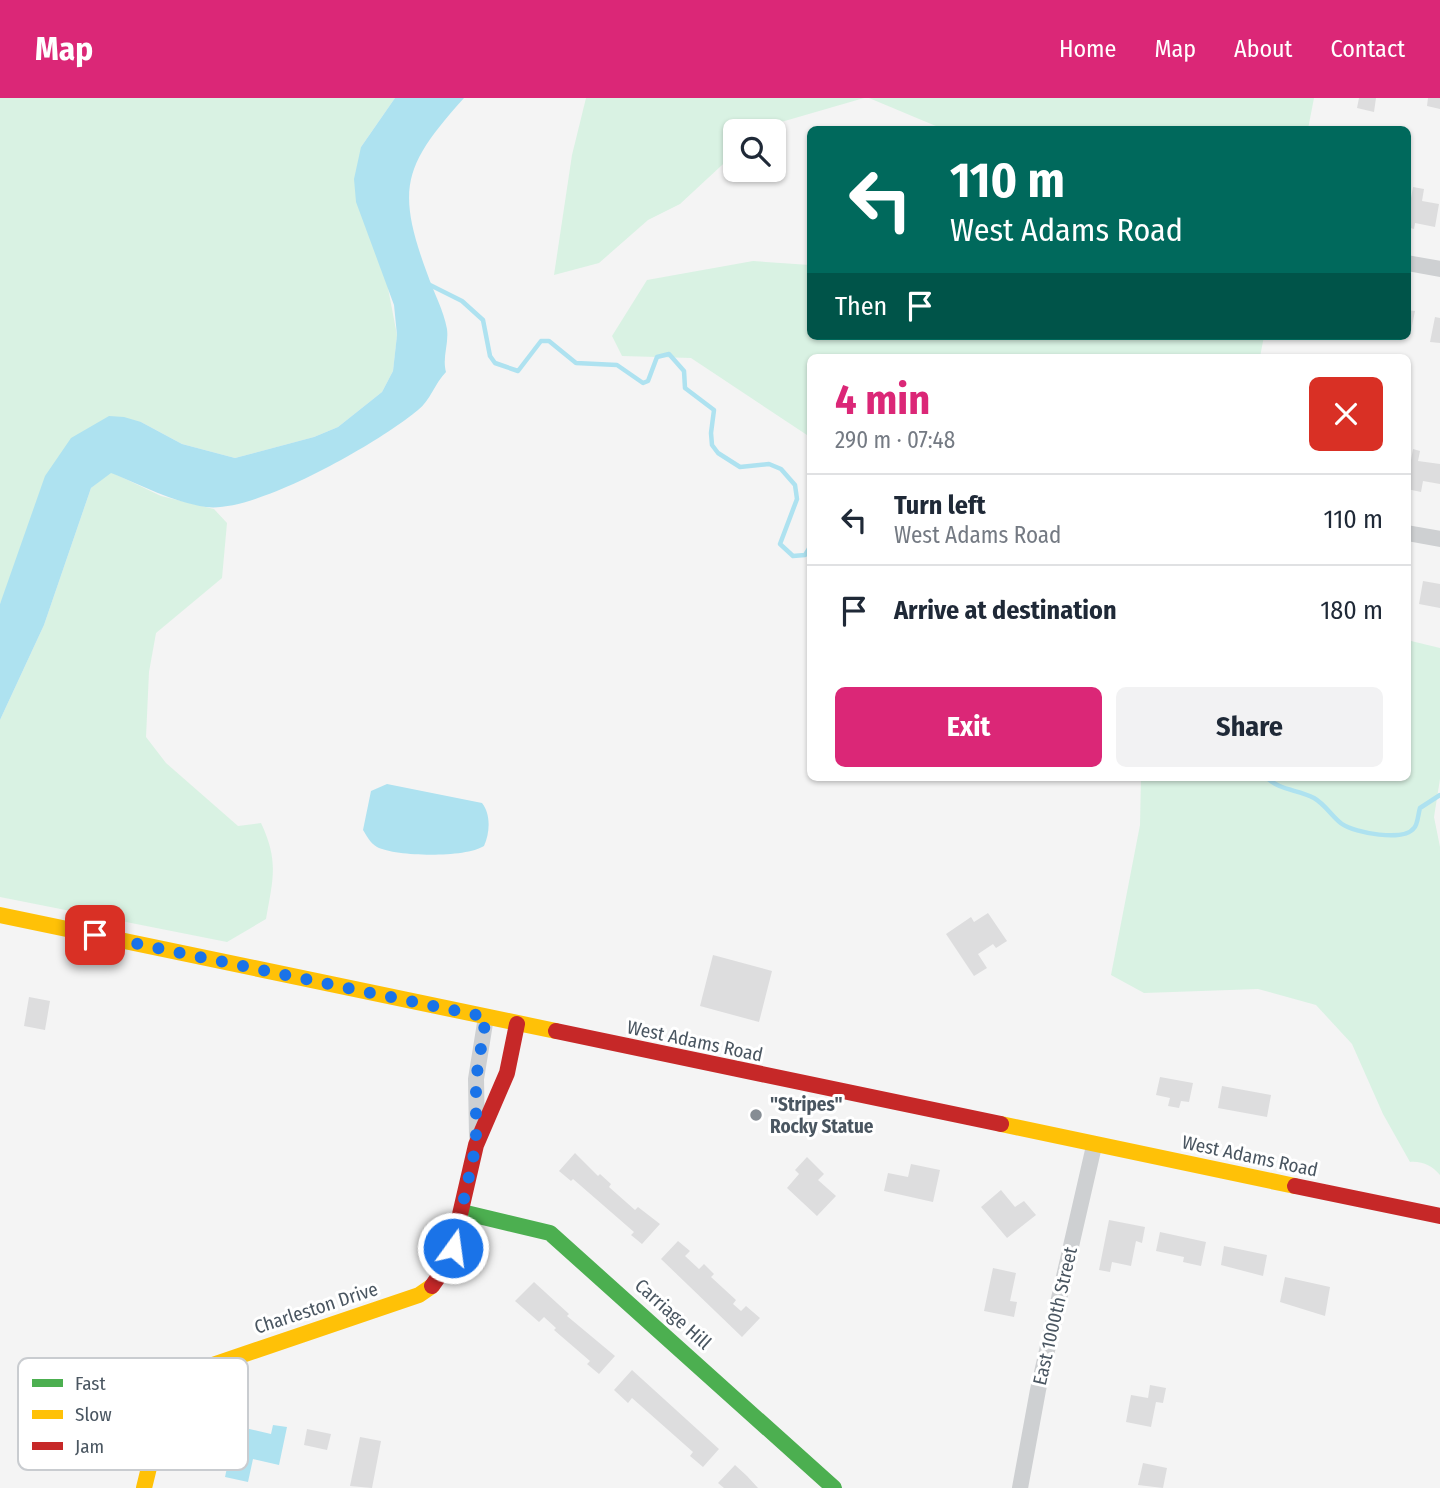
<!DOCTYPE html>
<meta charset="utf-8">
<style>
:root{--surface:#fff;--page:#f2f2f3;--text:#1f2937;--muted:#747a83;--line:#e0e1e3;--accent:#db2777}
body{margin:0;font-family:"Fira Sans Condensed",sans-serif;background:var(--page);color:var(--text);height:100vh;display:flex;flex-direction:column;font-size:26px;white-space:nowrap}
*{box-sizing:border-box;margin:0}
p{font-size:23px;color:var(--muted)}
.icon{flex:none;width:38px;height:38px;fill:none;stroke:currentColor;stroke-width:2;stroke-linecap:round;stroke-linejoin:round}
.map{position:relative;flex:1;overflow:hidden}
.side{position:absolute;left:807px;top:256px;width:604px;height:427px;display:flex;flex-direction:column;background:var(--surface);border-radius:10px;box-shadow:0 2px 5px #0004}
.side>*{flex:none}
.banner{position:absolute;left:807px;top:28px;width:604px;height:214px;border-radius:10px;box-shadow:0 2px 5px #0004;background:#00695c;color:#fff;overflow:hidden}
.controls{position:absolute;left:723px;top:21px;display:grid;gap:14px}
.controls a{display:grid;place-items:center;width:63px;height:63px;border-radius:10px;background:var(--surface);box-shadow:0 2px 5px #0004;font-size:35px}
.pin{position:absolute;display:grid;place-items:center;width:60px;height:60px;color:#fff;margin:-30px;border-radius:14px;box-shadow:0 4px 10px #0006}
.me{position:absolute;width:77px;margin:-38px;rotate:14deg;stroke-linejoin:round;filter:drop-shadow(0 0 5px #0008)}
.turn{display:flex;align-items:center;gap:24px;height:147px;padding:0 28px;font-size:32px}
.turn .icon{width:91px;height:91px;stroke-width:2.5}
.turn b{display:block;font-size:49px;line-height:60px}
.then{display:flex;align-items:center;height:66px;padding:0 28px;background:#0003;gap:14px;font-size:26px}
.round{display:grid;place-items:center;flex:none;width:74px;height:74px;border-radius:10px;background:var(--page)}
.headline{display:flex;align-items:center;justify-content:space-between;height:119px;padding:0 28px}
h1{font-size:42px;font-weight:700;line-height:52px;color:var(--accent)}
.primary-button{display:flex;gap:14px;margin-top:auto;padding:14px 28px}
.primary-button a{flex:1;height:80px;border-radius:10px;background:var(--accent);color:#fff;font-size:28px;font-weight:700;line-height:80px;text-align:center}
.primary-button a+a{background:var(--page);color:var(--text)}
ul{padding:0;list-style:none}
li{display:flex;align-items:center;gap:21px;height:91px;padding:0 28px;border-top:2px solid var(--line)}
li div{flex:1}
li b{display:block;font-size:26px}
li em{font-style:normal}
header{display:flex;align-items:center;gap:42px;box-sizing:border-box;height:98px;padding:0 35px;background:var(--accent);color:#fff}
header strong{font-size:33px}
nav{display:flex;gap:38px;margin-inline-start:auto;font-size:24px}
.map>svg:first-child{display:block}
.green{fill:#d9f2e3}
.water{fill:#aee2f0}
.lines{fill:none;stroke-linecap:round;stroke-linejoin:round}
.stream{stroke:#aee2f0;stroke-width:4.5}
.building{fill:#ddddde}
.street{stroke:#ced0d2;stroke-width:16}
.fast{stroke:#4caf50;stroke-width:16}
.slow{stroke:#ffc107;stroke-width:16}
.jam{stroke:#c62828;stroke-width:16}
.route{stroke:#1a73e8;stroke-width:12;stroke-dasharray:0 21.6}
.poi-dot{fill:#868d94;stroke:#fff;stroke-width:2.5}
.labels{text-anchor:middle;dominant-baseline:central;stroke-width:6;stroke-linejoin:round;paint-order:stroke}
.street-label{font-size:19px;fill:#4a5661;stroke:#fff}
.poi-label{font-size:19px;font-weight:bold;fill:#4a5661;stroke:#fff;text-anchor:start}
.key{fill:#fff;stroke:#c9ccd0;stroke-width:2}
.key-label{font-size:19px;fill:#4a5661}
</style>
<header>
<strong>Map</strong>
<nav><a>Home</a><a>Map</a><a>About</a><a>Contact</a></nav>
</header>
<div class="map">
<svg width="1440" height="1390" viewBox="0 0 1440 1390">
<rect width="100%" height="100%" fill="#f4f4f4"/>
<path class="green" d="M0,0H395L361,49L397,237L393,273L382,294L338,329L314,339L235,360L182,346L141,324L8,489L0,506Z
M586,0H864L764,29L759,33H735V55L680,106L648,122L599,165L554,177L572,57Z
M869,0H1314L1308,31H943Z
M753,163L810,167V238H1264L1260,259H810V339L691,260L622,258L612,238L647,182Z
M111,374L161,398L214,411L227,425L222,480L156,535L149,574L146,639L166,665L238,728L261,725C279,763 273,781 266,821L227,844L0,799V622L44,527L91,390Z
M1407,542L1440,550V681L1434,719L1440,749V1077C1432,1068 1423,1063 1410,1064L1383,1016L1352,946L1316,907L1258,891L1144,895L1111,877L1140,727L1141,679H1407Z"/>
<path class="water" d="M395,0H464C405,66 395,89 427,175C433,193 444,213 447,231C449,246 442,259 446,274C435,285 430,303 418,312C380,344 255,416 206,409C172,404 142,387 111,375L91,390L44,527L0,622V506L45,378L71,340L109,318L124,319L141,324L182,346L235,360L314,339L338,329L382,294L393,273L397,237L394,207L356,104L354,81L361,49Z
M387,686L482,705C491,716 490,735 484,748C465,760 397,759 377,749C370,745 367,738 363,732L371,693Z
M273,1327L287,1329L279,1367L253,1361L248,1384L225,1379L236,1328L271,1336Z"/>
<g class="lines">
<path class="stream" d="M428,186L462,203L483,222L490,258L495,265L518,273L541,243H549L576,265L617,267L643,285L648,283L657,259L669,256L684,273L685,290L714,312L711,335L712,347L718,355L740,369L769,366L781,371L795,387L797,401L780,446L793,458L805,457L810,449
M1266,679C1280,693 1297,691 1314,700C1326,707 1332,719 1342,726C1355,735 1404,744 1414,730C1418,726 1418,716 1420,710L1440,697"/>
</g>
<path class="building" d="M1359,0H1376L1374,14L1357,10Z
M1428,0H1440V11L1427,8Z
M1413,89L1424,91L1422,103L1439,106L1435,129L1415,125L1414,131L1407,129V99L1411,100Z
M1407,212L1415,213L1411,233H1407Z
M1435,219L1440,220V245L1430,244Z
M1413,351L1420,353L1418,363L1440,366V386L1423,383L1421,394L1407,391V361L1411,362Z
M1423,483L1440,486V510L1419,506Z
M988,815L1007,843L996,850L993,846L978,856L987,870L974,878L946,836L971,819L974,824Z
M713,857L772,873L759,924L700,908Z
M29,899L50,903L45,932L24,928Z
M1160,979L1193,985L1189,1004L1181,1003L1179,1010L1168,1008L1170,1000L1156,997Z
M1222,988L1271,997L1267,1019L1218,1010Z
M575,1055L598,1078L600,1076L611,1086L609,1089L635,1112L638,1109L660,1126L642,1146L631,1137L634,1134L573,1081L571,1083L559,1073Z
M807,1059L824,1076L818,1082L836,1098L817,1118L787,1090L799,1076L795,1072Z
M911,1066L940,1072L933,1104L884,1093L888,1075L908,1079Z
M1001,1092L1015,1109L1024,1103L1036,1117L1007,1140L981,1109Z
M1109,1122L1145,1129L1142,1145L1136,1143L1131,1168L1112,1164L1110,1174L1099,1172Z
M1160,1134L1206,1144L1201,1168L1183,1164L1184,1159L1156,1153Z
M678,1143L690,1153L685,1158L699,1171L704,1166L714,1176L711,1179L736,1202L733,1206L741,1213L746,1208L760,1220L742,1239L661,1161Z
M1224,1148L1267,1157L1263,1178L1221,1167Z
M993,1170L1016,1175L1010,1203L1017,1204L1014,1219L984,1213Z
M1285,1179L1330,1189L1325,1218L1280,1204Z
M534,1184L569,1216L567,1218L615,1258L599,1276L587,1266L590,1263L554,1232L556,1230L544,1219L539,1224L515,1203Z
M632,1272L719,1351L703,1369L690,1358L693,1354L632,1300L628,1305L614,1292Z
M1150,1287L1166,1290L1163,1305L1156,1304L1151,1329L1126,1324L1131,1297L1148,1300Z
M307,1331L331,1336L327,1352L304,1347Z
M360,1339L381,1343L372,1390L350,1388Z
M1143,1365L1167,1370L1163,1390L1138,1387Z
M735,1367L747,1378L758,1390H724L718,1385Z"/>
<g class="lines">
<path class="street" d="M1407,165L1440,171
M1407,435L1440,441
M477,1038L476,981L486,919
M1020,1390L1038,1292L1094,1048"/>
<path class="fast" d="M462,1114L550,1135L834,1390"/>
<path class="slow" d="M0,817L556,933
M1001,1026L1295,1088
M144,1390L166,1300L192,1274L419,1197L432,1188"/>
<path class="jam" d="M556,933L1001,1026
M1295,1088L1440,1118
M432,1188L449,1164L476,1047L507,975L517,926"/>
</g>
<g class="lines">
<path class="route" d="M95,837L486,919L476,981V1047L453,1150"/>
</g>
<circle class="poi-dot" cx="756" cy="1017" r="7"/>
<g class="labels">
<g class="street-label">
<text transform="translate(695 943) rotate(12)">West Adams Road</text>
<text transform="translate(1250 1058) rotate(12)">West Adams Road</text>
<text transform="translate(316 1210) rotate(-18)">Charleston Drive</text>
<text transform="translate(673 1216) rotate(42)">Carriage Hill</text>
<text transform="translate(1055 1218) rotate(-77)">East 1000th Street</text>
</g>
<g class="poi-label">
<text x="770" y="1006">"Stripes"<tspan x="770" dy="22">Rocky Statue</tspan></text>
</g>
</g>
<rect x="18" y="1260" width="230" height="112" rx="10" class="key"/>
<rect x="32" y="1281" width="31" height="8" fill="#4caf50"/>
<rect x="32" y="1312" width="31" height="9" fill="#ffc107"/>
<rect x="32" y="1344" width="31" height="8" fill="#c62828"/>
<g class="key-label">
<text x="75" y="1292">Fast</text>
<text x="75" y="1323">Slow</text>
<text x="75" y="1355">Jam</text>
</g>
</svg>
<div class="controls">
<a><svg class="icon" aria-label="search" viewBox="0 0 24 24"><circle cx="10" cy="10" r="6"/><path d="M15 15l6 6"/></svg></a>
</div>
<div class="pin" style="left:95px;top:837px;background:#d93025"><svg class="icon" aria-label="arrive" viewBox="0 0 24 24"><path d="M6 21V4h12l-3 4 3 4H6"/></svg></div>
<svg class="me" style="left:453px;top:1150px" viewBox="-20 -20 40 40"><circle r="17" fill="#1a73e8" stroke="#fff" stroke-width="3"/><path d="M0-11L8 9 0 5-8 9z" fill="#fff"/></svg>
<div class="banner">
<div class="turn"><svg class="icon" aria-label="left" viewBox="0 0 24 24"><path d="M17 20v-9H6M10 6l-5 5 5 5"/></svg><div><b>110 m</b>West Adams Road</div></div>
<div class="then">Then<svg class="icon" aria-label="arrive" viewBox="0 0 24 24"><path d="M6 21V4h12l-3 4 3 4H6"/></svg></div>
</div>
<section class="side">
<div class="headline"><div><h1>4 min</h1><p>290 m · 07:48</p></div><a class="round" style="background:#d93025;color:#fff"><svg class="icon" aria-label="close" viewBox="0 0 24 24"><path d="M6 6l12 12M18 6L6 18"/></svg></a></div>
<ul>
<li><svg class="icon" aria-label="left" viewBox="0 0 24 24"><path d="M17 20v-9H6M10 6l-5 5 5 5"/></svg><div><b>Turn left</b><p>West Adams Road</p></div><em>110 m</em></li>
<li><svg class="icon" aria-label="arrive" viewBox="0 0 24 24"><path d="M6 21V4h12l-3 4 3 4H6"/></svg><div><b>Arrive at destination</b></div><em>180 m</em></li>
</ul>
<div class="primary-button"><a>Exit</a><a>Share</a></div>
</section>
</div>
